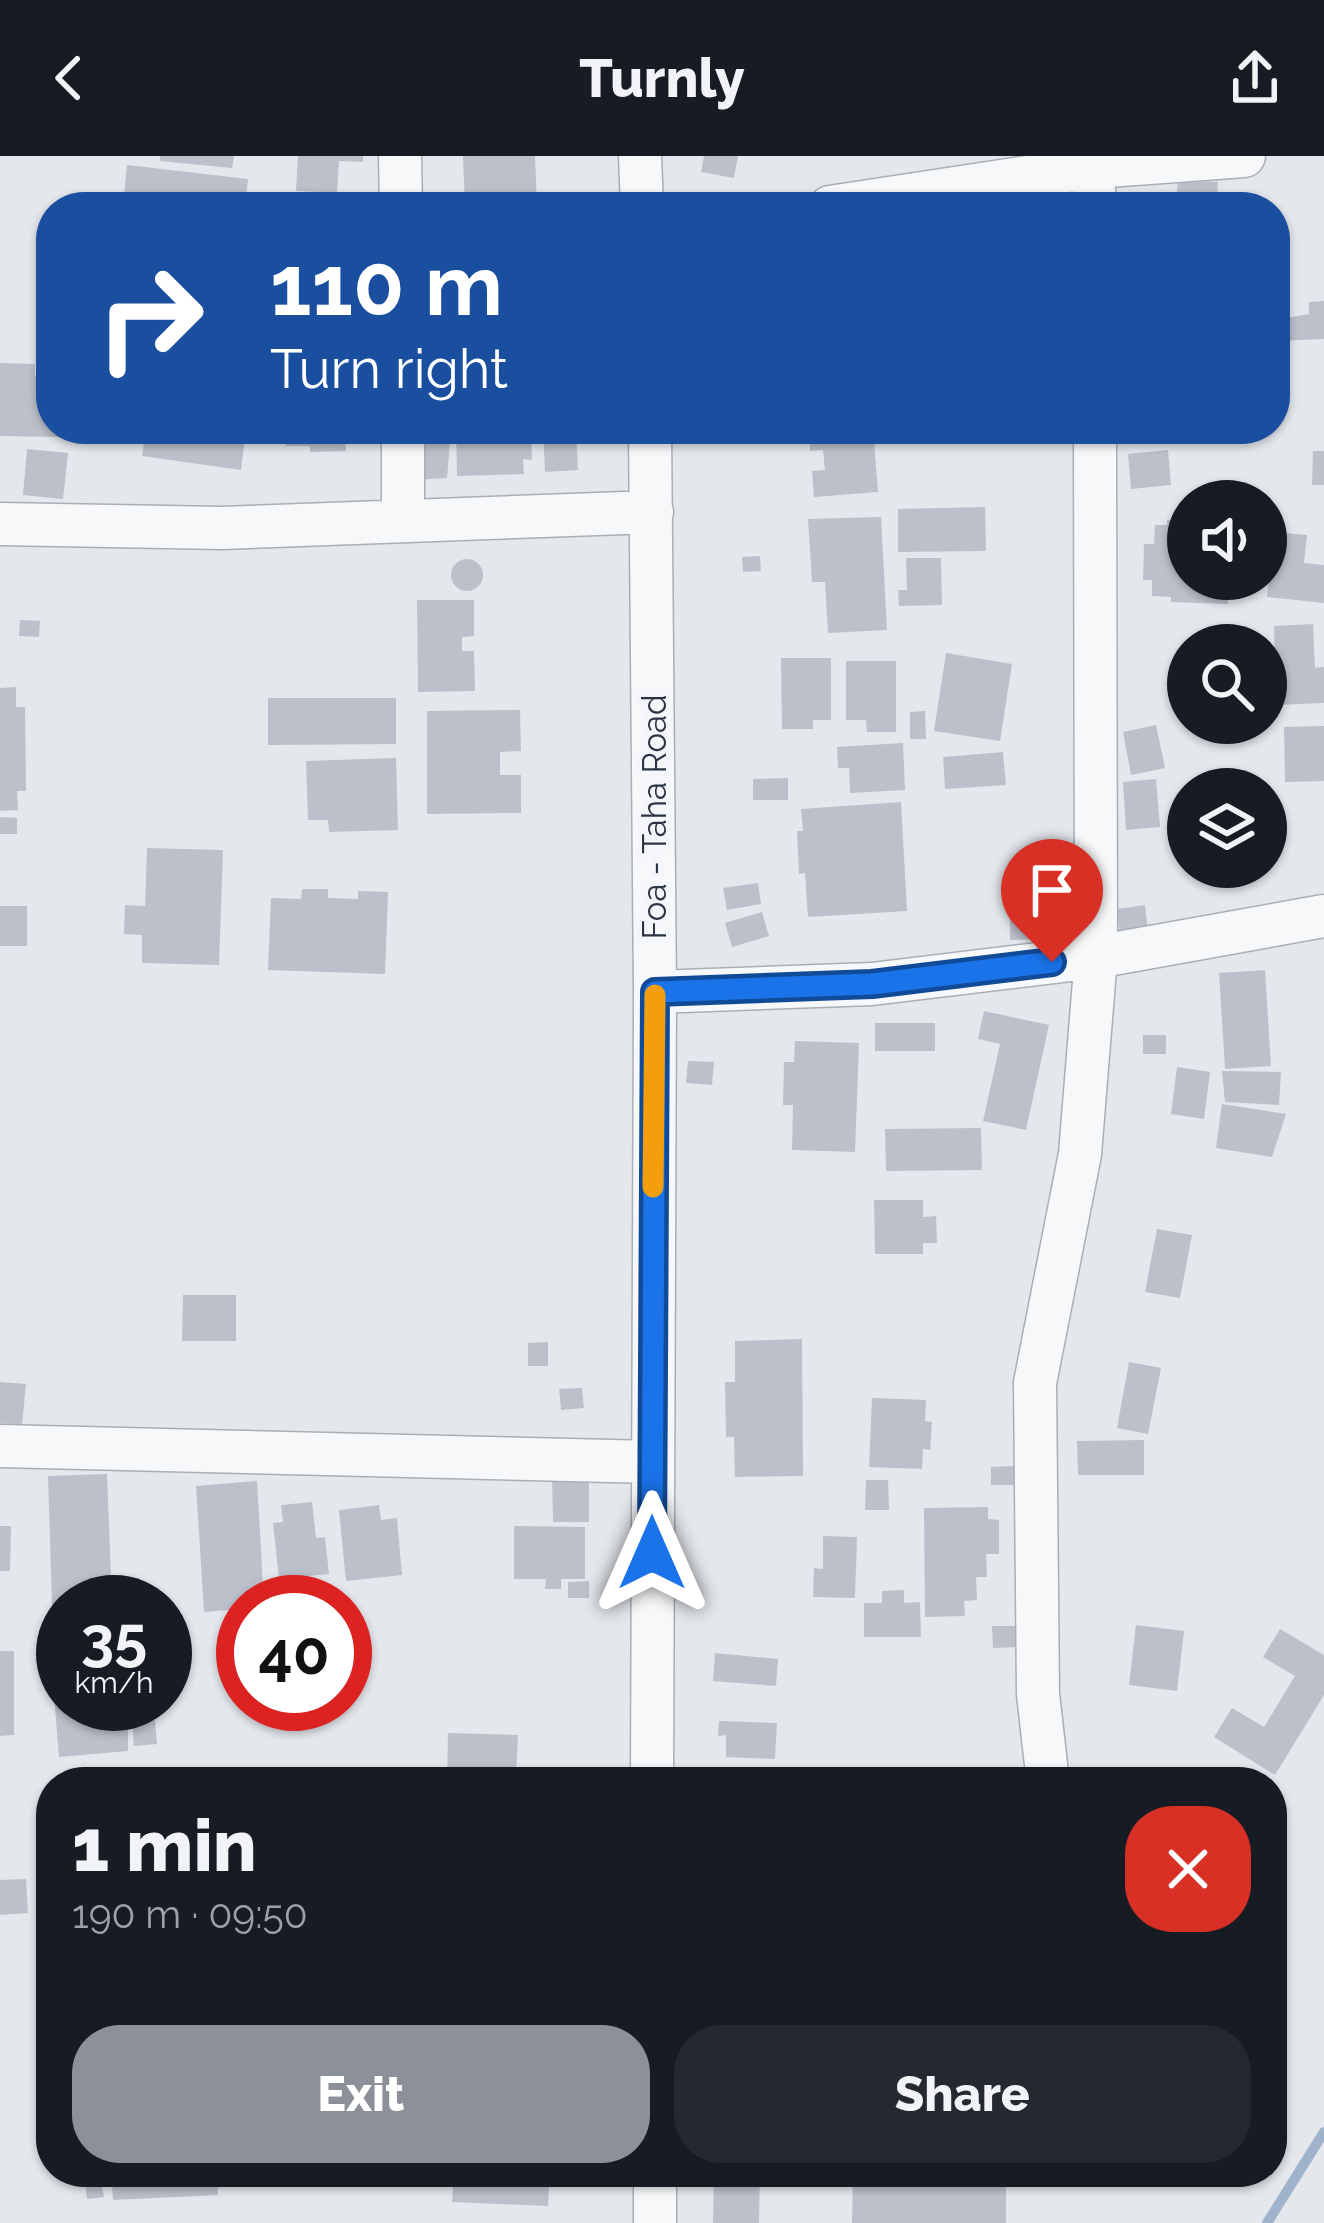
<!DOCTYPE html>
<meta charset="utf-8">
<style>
:root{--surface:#171b24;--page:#242831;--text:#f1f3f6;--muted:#9ea1a6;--accent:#8c9099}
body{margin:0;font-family:Raleway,sans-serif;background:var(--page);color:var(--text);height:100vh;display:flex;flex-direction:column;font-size:45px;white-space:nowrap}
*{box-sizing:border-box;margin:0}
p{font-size:39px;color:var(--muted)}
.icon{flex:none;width:66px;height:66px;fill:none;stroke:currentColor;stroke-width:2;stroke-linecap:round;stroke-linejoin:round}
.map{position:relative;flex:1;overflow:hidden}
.details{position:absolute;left:36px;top:1611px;width:1251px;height:420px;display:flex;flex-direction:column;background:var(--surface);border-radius:48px;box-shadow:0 3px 9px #0004}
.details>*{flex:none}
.banner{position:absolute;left:36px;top:36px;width:1254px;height:252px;border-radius:48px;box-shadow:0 3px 9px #0004;background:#1a4fa0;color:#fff;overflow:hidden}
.fabs{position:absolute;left:1167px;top:324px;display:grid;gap:24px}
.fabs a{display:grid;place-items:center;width:120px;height:120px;border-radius:50%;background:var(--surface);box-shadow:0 3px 9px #0004;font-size:60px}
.speed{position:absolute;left:36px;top:1419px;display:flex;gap:24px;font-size:60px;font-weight:700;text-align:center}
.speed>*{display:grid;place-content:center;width:156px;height:156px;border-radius:50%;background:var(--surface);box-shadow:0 3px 9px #0004;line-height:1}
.speed small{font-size:30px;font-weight:400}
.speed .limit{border:18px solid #d22;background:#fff;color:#111}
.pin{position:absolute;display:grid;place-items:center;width:102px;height:102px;color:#fff;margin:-123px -51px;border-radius:50% 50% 50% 0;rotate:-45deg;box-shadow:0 0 12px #0007}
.pin .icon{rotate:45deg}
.me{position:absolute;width:132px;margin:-66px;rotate:0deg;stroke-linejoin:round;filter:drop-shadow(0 0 9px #0008)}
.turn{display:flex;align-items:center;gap:42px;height:252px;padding:0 36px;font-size:54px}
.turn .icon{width:156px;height:156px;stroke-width:2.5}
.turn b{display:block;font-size:84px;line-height:102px}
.round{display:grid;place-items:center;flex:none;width:126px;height:126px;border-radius:48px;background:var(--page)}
.summary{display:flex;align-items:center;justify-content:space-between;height:204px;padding:0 36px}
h1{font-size:72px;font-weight:800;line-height:90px}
.action{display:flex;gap:24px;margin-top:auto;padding:24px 36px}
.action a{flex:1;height:138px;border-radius:48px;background:var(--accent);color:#fff;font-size:48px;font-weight:800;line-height:138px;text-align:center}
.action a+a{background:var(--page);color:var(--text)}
header{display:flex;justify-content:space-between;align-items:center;height:156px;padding:0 36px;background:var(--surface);font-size:54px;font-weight:800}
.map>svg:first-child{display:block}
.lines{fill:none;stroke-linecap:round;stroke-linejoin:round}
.stream{stroke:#9fb4cc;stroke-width:10}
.building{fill:#bbc0ca}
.minor-casing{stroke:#a9aeb7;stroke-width:45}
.minor{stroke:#f7f8fa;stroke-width:42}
.route-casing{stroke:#114b97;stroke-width:30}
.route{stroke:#1a73e8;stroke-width:21}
.slow{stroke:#f59e0b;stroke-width:21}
.labels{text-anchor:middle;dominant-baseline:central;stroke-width:12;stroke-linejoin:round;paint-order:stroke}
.street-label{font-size:33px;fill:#2b3445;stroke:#f4f6f9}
</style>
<header><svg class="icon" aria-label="back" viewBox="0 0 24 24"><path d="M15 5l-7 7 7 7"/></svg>Turnly<svg class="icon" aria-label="share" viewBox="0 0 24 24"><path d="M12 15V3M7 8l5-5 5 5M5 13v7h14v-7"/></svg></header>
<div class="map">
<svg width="1324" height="2067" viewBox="0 0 1324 2067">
<rect width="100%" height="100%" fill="#e4e7ec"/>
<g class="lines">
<path class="stream" d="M1267,2067L1324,1976"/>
</g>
<path class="building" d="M160,0H234L232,12L160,5Z
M298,0H363V6L339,5L337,37L296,35Z
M463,0H535L537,49L465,51Z
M704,0H738L734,22L701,16Z
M127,9L248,23L245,51H123Z
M1178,24L1218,26L1217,45L1176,43Z
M1324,145V183L1275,185V164L1309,158V146Z
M0,207L35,208V220L51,221V273H115V282L0,280Z
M146,273H256L255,282L245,280L241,314L142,300Z
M286,273H365V282H345L346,295L310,296V290H286Z
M410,273H451L447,322L412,324Z
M531,273L532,304L523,303L524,318L457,320L456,276Z
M543,273H576L578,314L545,316Z
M809,273H873L878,336L814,341L812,315L825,314L823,294L810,295Z
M27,293L68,297L63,343L23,339Z
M1168,294L1171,329L1131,333L1128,298Z
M1313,295H1324V329H1312Z
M985,351L986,395L898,396V353Z
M881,361L887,474L828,477L825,426H812L808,363Z
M1167,364H1188V423H1219V427H1229L1228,448L1171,446V441L1152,440V424H1143L1144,388H1154L1155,369H1167Z
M1274,376L1307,379L1304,407L1324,409V447L1267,441Z
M760,400L761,415L743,416L742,401Z
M906,402H941L942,449L899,450L898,434H907Z
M451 419a16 16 0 1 1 32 0a16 16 0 1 1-32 0Z
M417,444H474V480L462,481V495H474L475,535L418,536Z
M20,464L40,465L39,481L19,480Z
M1313,468L1315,512L1324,511V547L1276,549L1274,470Z
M946,497L1012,508L1000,585L934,575Z
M781,502H831V564H813V573H782Z
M846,505H896V576H867L866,564H846Z
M16,531V551H25L26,635H17L18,654L0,655V532Z
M268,542H396V588L268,589Z
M520,554L521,595L500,596V619H521V657L427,658V555Z
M925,555L926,583H910V556Z
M1156,569L1165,612L1131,619L1123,576Z
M1324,570V625L1285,626L1284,571Z
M903,587L905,634L850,637L849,612H838L837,591Z
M1003,596L1006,629L945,633L943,601Z
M396,602L398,674L329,676L328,664H308L306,605Z
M788,622V644H753V623Z
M1156,623L1160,671L1126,674L1123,626Z
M901,646L907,755L808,761L805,717L799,718L797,675H803L801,653Z
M0,661L17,662V678H0Z
M147,692L223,694L219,809L142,807V779L124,778L125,749L145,750Z
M758,727L761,748L727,754L723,732Z
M302,733H328V742L358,743V735L388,736L385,818L268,814L271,742L301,743Z
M1048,744L1049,783L1010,784V745Z
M1145,749L1148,776L1120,779L1117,753Z
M0,750H27V790H0Z
M762,756L769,780L732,791L725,767Z
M1265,814L1271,910L1225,913L1219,817Z
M984,855L1049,869L1026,974L983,965L1000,888L978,883Z
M875,867H935V895H875Z
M1143,879H1166V898H1143Z
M795,885L859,887L855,996L792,994L793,949H783L784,906H794Z
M688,905L714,906L712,929L686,927Z
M1177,911L1210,916L1204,963L1171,958Z
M1222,915L1281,916L1279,949L1225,946Z
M1222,948L1286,958L1272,1001L1216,992Z
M981,972L982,1014L886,1015L885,973Z
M874,1044H923V1061L936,1060L937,1087H923V1098H875Z
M1157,1073L1192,1079L1180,1142L1145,1136Z
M183,1139H236V1185H182Z
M802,1183L803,1320L735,1321L734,1281H726L725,1226H735V1185Z
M548,1186V1210H528V1187Z
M1129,1206L1161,1212L1148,1278L1117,1272Z
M0,1226L26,1228L22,1269L0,1267Z
M582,1232L584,1252L561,1254L559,1233Z
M872,1242L926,1244L925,1265L932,1266L930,1294L923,1293L922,1313L869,1311Z
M1144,1284V1319H1078L1077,1285Z
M1016,1310V1329H991V1311Z
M589,1317V1366H553L552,1318Z
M107,1318L112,1446L52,1450L48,1320Z
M866,1324H888L889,1354H865Z
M257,1325L264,1446H243V1453L204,1456L196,1330Z
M312,1346L316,1382L325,1381L329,1418L279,1423L273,1367L283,1366L281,1349Z
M379,1349L381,1364L397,1362L402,1419L346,1425L339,1354Z
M988,1351V1363L999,1364V1398H986L987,1421H976L977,1444L964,1445L965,1460L925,1461L924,1352Z
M0,1370H11L10,1415H0Z
M514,1370L585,1371V1423H561V1433H545L546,1423H514Z
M823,1380L857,1381L855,1442L813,1441L814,1412L823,1413Z
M589,1425V1442H568V1426Z
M904,1434V1447L920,1446L921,1481H864V1447H882V1435Z
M1136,1469L1184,1475L1177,1535L1129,1529Z
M992,1470H1017L1018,1491L993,1492Z
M1280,1473L1324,1499V1539L1275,1619L1214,1581L1232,1552L1264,1571L1295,1520L1263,1501Z
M63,1477V1548H135L136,1561L128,1562V1595L59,1601L49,1478Z
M0,1495H14V1579L0,1580Z
M715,1497L778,1503L776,1530L713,1525Z
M155,1564L157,1588L134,1590L132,1566Z
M719,1565L777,1567L775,1603L726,1601V1579L718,1580Z
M448,1577L518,1579L516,1617L476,1616V1626H447Z
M26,1723L28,1757L0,1759V1724Z
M111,2016H217L218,2039L113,2044Z
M454,2016H550L548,2050L452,2046Z
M714,2016H760L759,2067H713Z
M853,2016H1006V2067H852Z
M101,2025L104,2041L87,2043L85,2027Z"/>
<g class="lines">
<defs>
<path id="minor" d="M400,0L401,51
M640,0L642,51
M1094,11V51
M830,51L1094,11L1244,0
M650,273L655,836L652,1626
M403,362V273
M0,368L222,372L652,356
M655,836L872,828L1096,801L1324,760
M0,1290L652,1306
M1048,1626L1038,1538L1035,1227L1080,998L1096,801L1095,273
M655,2016V2067"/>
</defs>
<use href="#minor" class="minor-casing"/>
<use href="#minor" class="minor"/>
</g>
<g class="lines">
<defs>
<path id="route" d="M652,1397L655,836L872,828L1052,806"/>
</defs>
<use href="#route" class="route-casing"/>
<use href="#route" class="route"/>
<path class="slow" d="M653,1031L655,839"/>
</g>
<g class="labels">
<g class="street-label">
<text transform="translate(654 661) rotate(-90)">Foa - Taha Road</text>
</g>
</g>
</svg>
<div class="fabs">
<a><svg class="icon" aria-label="sound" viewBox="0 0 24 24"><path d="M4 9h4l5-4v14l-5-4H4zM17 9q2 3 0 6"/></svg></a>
<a><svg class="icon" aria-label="search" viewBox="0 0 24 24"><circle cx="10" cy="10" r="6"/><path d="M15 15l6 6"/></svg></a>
<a><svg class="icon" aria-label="layers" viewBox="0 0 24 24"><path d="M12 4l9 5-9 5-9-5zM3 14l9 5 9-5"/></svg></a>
</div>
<div class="speed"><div>35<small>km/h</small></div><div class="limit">40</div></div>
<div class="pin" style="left:1052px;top:806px;background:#d93025"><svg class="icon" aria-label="arrive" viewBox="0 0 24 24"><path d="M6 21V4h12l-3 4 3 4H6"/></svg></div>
<svg class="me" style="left:652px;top:1397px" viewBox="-20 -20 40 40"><path d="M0-17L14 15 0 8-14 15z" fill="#1a73e8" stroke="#fff" stroke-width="4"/></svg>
<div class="banner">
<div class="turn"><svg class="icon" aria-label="right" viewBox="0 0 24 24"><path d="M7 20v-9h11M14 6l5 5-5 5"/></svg><div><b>110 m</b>Turn right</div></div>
</div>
<section class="details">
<div class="summary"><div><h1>1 min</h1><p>190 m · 09:50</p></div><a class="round" style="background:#d93025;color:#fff"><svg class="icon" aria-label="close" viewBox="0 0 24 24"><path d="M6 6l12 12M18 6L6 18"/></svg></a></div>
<div class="action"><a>Exit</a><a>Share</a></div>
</section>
</div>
